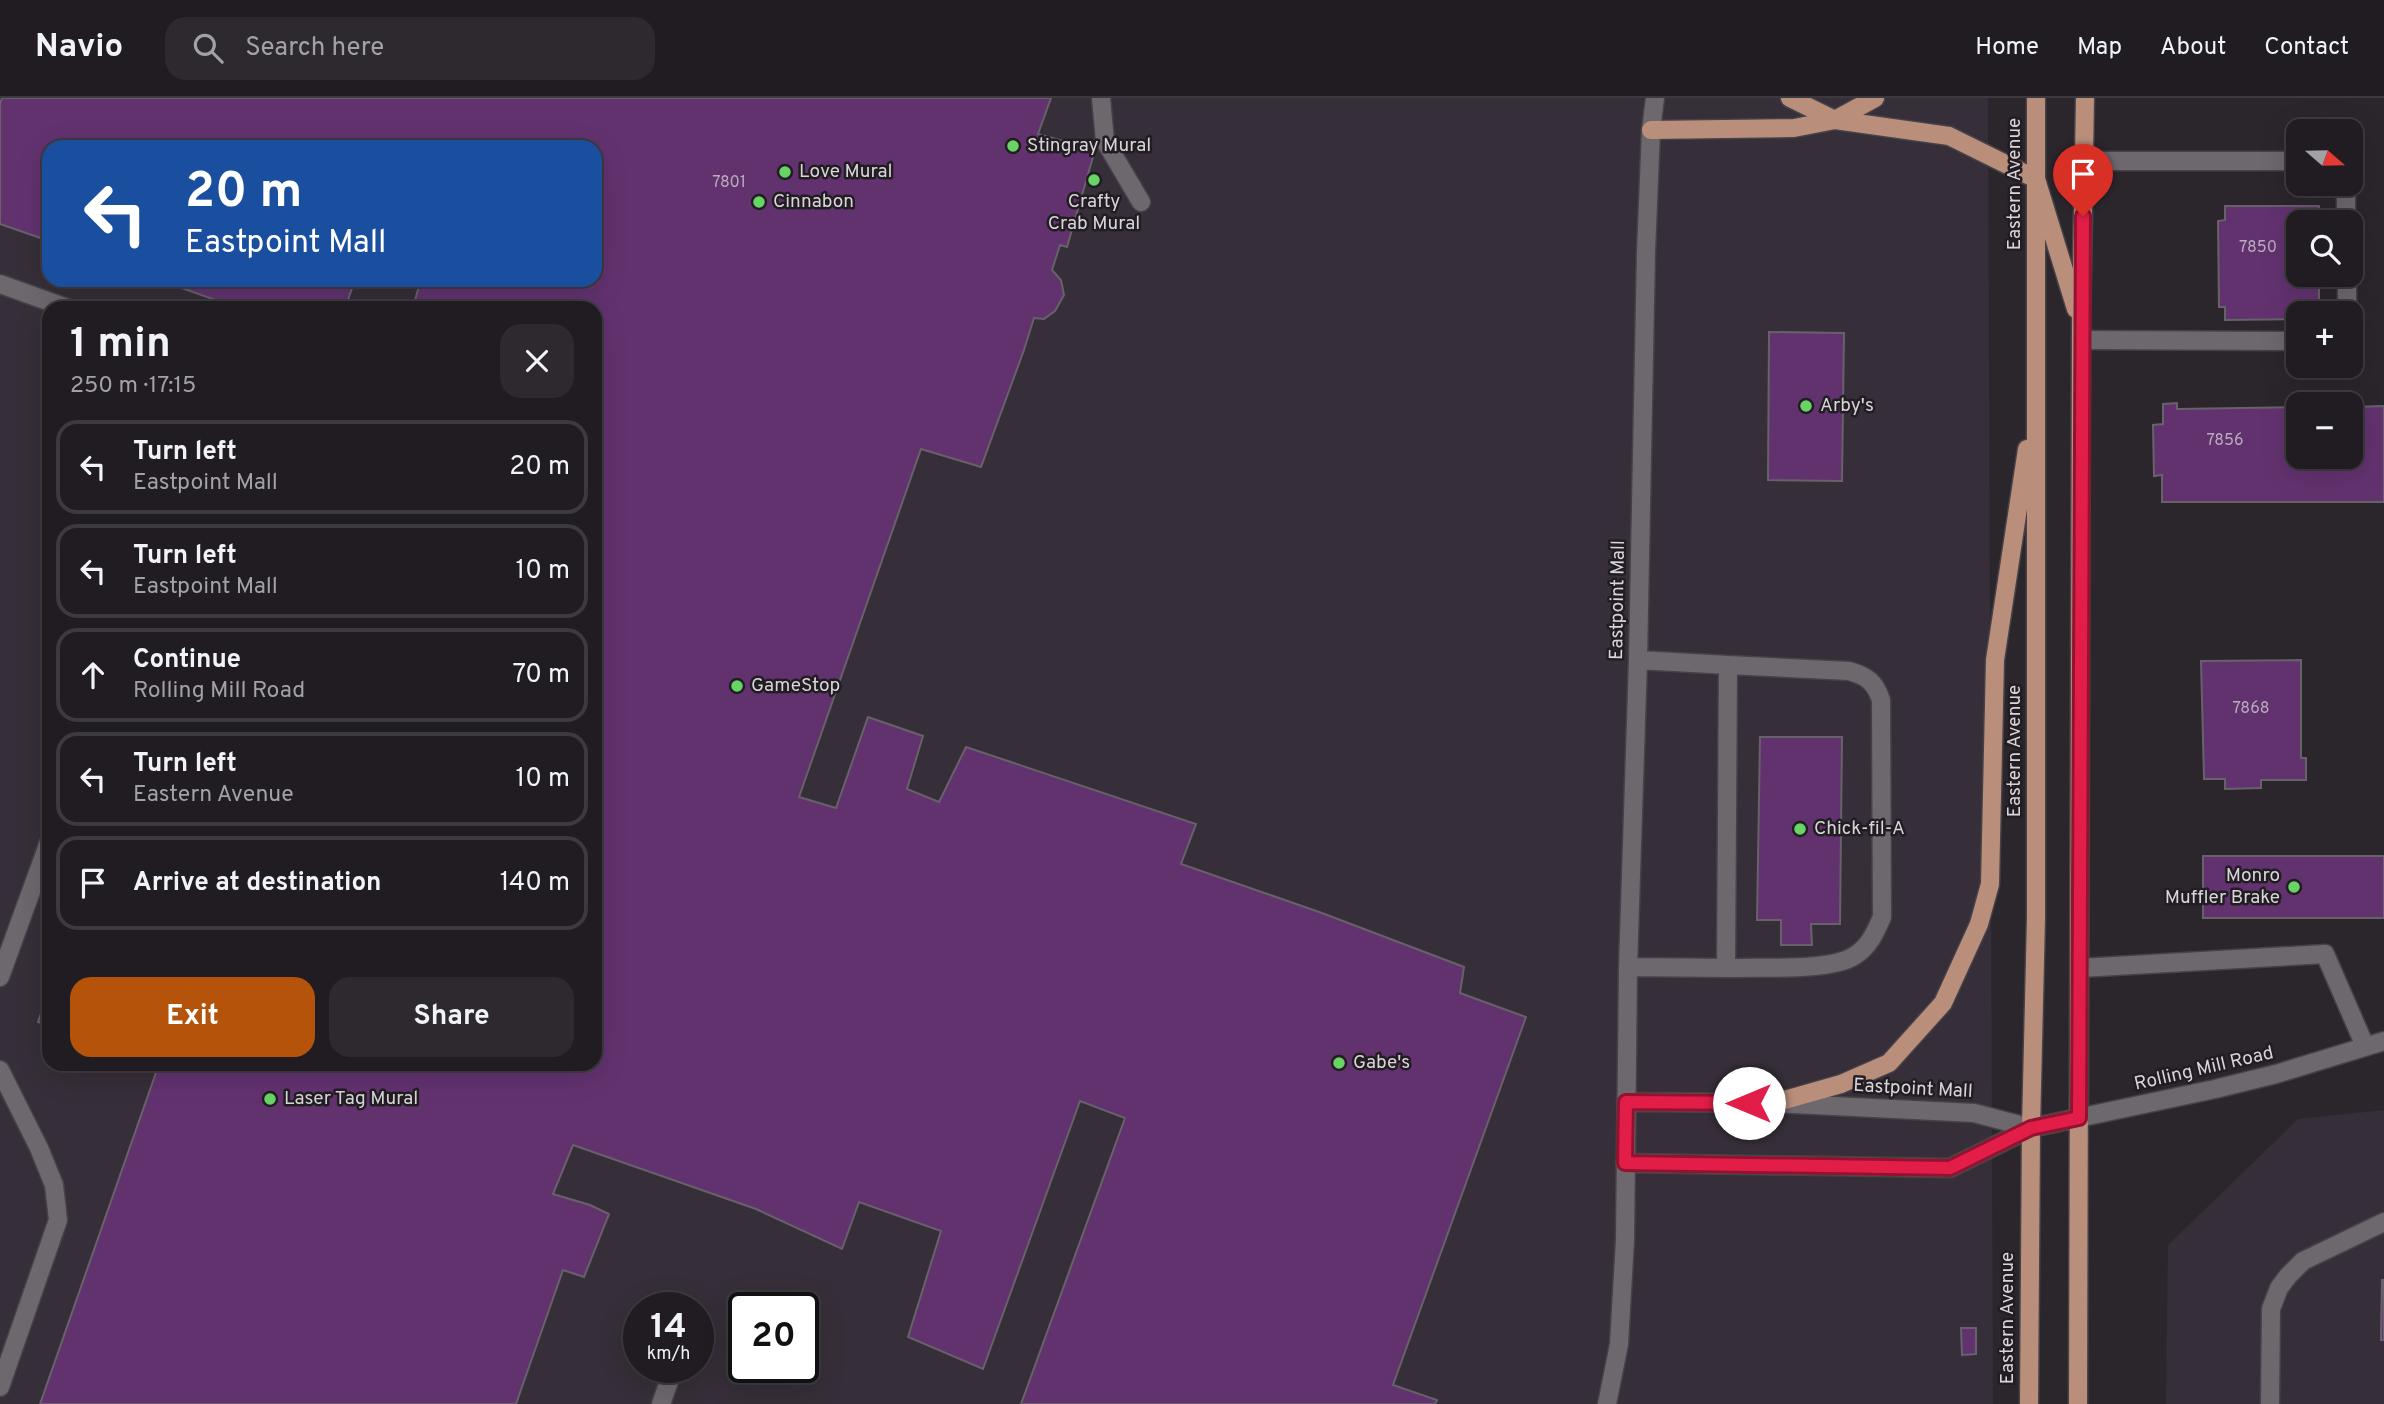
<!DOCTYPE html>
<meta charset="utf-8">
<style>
:root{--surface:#201c21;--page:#2d292e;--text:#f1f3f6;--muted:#a2a1a5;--line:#3d3a3f;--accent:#b45309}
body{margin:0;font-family:Overpass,sans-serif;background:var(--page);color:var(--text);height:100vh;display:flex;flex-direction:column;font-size:26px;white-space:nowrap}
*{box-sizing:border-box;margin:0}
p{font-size:23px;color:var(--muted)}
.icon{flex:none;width:38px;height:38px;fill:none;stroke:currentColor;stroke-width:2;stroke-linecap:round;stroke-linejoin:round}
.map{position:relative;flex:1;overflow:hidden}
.sheet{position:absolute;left:42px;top:203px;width:560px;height:770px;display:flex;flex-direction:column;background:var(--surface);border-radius:21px;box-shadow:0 7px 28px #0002,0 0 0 2px var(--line)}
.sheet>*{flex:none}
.guide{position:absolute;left:42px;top:42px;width:560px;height:147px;border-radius:21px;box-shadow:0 7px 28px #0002,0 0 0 2px var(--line);background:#1a4fa0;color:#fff;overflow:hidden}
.needle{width:46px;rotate:110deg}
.buttons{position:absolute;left:2286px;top:21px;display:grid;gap:14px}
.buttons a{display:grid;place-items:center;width:77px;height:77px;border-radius:14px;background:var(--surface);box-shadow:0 7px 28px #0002,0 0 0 2px var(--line);font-size:35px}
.speed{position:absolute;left:623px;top:1194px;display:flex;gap:14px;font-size:35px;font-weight:700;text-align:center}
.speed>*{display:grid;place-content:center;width:91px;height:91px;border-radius:50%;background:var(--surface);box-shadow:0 7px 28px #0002,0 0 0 2px var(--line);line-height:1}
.speed small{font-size:18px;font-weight:400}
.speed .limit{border:4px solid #111;border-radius:10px;background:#fff;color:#111}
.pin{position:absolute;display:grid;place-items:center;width:60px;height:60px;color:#fff;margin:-72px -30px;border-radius:50% 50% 50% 0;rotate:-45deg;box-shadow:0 0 7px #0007}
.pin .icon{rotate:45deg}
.me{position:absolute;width:77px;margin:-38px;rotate:270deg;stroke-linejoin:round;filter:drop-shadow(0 0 5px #0008)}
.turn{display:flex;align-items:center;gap:24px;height:147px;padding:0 28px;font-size:32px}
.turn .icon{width:91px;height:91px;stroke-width:2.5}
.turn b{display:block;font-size:49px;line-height:60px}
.round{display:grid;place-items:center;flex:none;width:74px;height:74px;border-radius:21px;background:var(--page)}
.summary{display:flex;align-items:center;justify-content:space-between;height:119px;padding:0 28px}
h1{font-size:42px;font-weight:700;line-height:52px}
.action{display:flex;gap:14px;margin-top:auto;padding:14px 28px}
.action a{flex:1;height:80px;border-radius:21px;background:var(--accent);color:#fff;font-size:28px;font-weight:700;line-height:80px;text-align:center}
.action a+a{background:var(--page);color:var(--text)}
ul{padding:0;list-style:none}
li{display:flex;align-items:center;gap:21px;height:94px;margin:0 14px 10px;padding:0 14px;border:4px solid var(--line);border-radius:21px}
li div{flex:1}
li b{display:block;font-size:26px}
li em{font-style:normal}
header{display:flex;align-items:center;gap:42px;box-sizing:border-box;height:98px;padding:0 35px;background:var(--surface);border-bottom:2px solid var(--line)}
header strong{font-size:33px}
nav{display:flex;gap:38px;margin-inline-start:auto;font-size:24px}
.search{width:490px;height:63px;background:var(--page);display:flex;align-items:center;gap:18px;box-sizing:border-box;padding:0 24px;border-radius:21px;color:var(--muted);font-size:26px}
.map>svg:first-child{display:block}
.built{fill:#362e38;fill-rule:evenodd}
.building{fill:#62326f;stroke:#676269;stroke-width:2}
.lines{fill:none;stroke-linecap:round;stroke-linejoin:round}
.minor-casing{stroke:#464247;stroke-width:21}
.major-casing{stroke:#464247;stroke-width:21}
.minor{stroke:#6d676e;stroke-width:18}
.major{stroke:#b98f7b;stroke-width:18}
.route-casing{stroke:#92132f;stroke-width:18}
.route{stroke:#e11d48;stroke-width:12}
.poi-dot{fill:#68d465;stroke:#211d22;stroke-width:2.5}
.labels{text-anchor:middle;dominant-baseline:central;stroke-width:5;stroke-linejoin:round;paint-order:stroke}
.number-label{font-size:16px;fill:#baacbe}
.poi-label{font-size:19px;fill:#d8d5d9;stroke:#211d22;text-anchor:start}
.street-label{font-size:19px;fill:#d8d5d9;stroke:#211d22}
</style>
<header>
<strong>Navio</strong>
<div class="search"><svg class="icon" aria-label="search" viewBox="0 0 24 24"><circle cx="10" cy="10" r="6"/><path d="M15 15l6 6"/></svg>Search here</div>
<nav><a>Home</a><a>Map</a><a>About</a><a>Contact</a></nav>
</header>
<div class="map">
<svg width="2384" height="1306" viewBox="0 0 2384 1306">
<rect width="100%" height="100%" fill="#2b262c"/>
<path class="built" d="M0,0H1988L1993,1306H0ZM49,49H595V182H49ZM49,210H595V966H49ZM639,1209H698V1269H639ZM744,1209H803V1269H744Z
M2384,1012V1306H2166L2168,1147L2298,1021Z"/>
<path class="building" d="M2,0H1051L1038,36L1095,52L1067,149L1060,147L1052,172L1061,182L1064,197L1055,213L1044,221L1034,220L1024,252L981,369L921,351L799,699L836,710L868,619L923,638L907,691L939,704L966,649L1196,726L1181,766L1322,815L1464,869L1460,895L1526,919L1393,1287L1437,1302L1435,1306H1021L1125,1020L1080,1003L983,1271L908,1239L941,1133L859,1104L842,1151L756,1111L573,1047L553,1096L590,1107L609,1116L584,1179L563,1172L516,1306H40L159,966H595V210H413L420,184L415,182H595V49H49V143L0,126V6Z
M2225,108H2319V124H2298V177H2319V215H2298V221L2225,222V209H2219L2218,123L2225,122Z
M159,182H355L345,210H238Z
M1769,234L1844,235L1842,383L1768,382Z
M2177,305V311L2298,309V359H2350V309L2384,308V404H2162V377L2154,378L2153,327L2163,326V306Z
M2301,562V660H2306V682H2261V690L2225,691V681H2204L2201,563Z
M1760,639H1842L1840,826H1811L1812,847H1781V822H1757Z
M2203,758H2384V820H2203Z
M49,893V928L38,924Z
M2382,1182H2384V1242H2381Z
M1961,1230H1976V1256L1962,1257Z"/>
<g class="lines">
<defs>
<path id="minor" d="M1101,0L1105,43L1141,104
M2084,63H2298
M2346,86V124
M2347,177V215
M0,186L67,210
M2082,242L2298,243
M1638,562L1728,567
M1628,869L1726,870H1737C1766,869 1831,873 1854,858C1869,849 1875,835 1882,819L1881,602C1875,584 1867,578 1849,573L1728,567L1726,870
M2080,870L2325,856L2365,948
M0,879L49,744
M0,972L39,1050L54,1087L58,1122L0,1289
M1626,1004L1774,1005L1974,1015L2031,1030
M1625,1065L1950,1070L2031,1030L2215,991L2276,976L2384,943
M661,1306L674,1269
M1607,1306L1619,1246L1625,1142L1628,869L1638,562L1646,154L1651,32L1655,0
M2270,1306L2271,1211L2279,1190L2288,1178L2303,1163L2384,1124"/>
<path id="major" d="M1790,0L1835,22L1875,0
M1651,32L1794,30L1835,22L1949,38L2036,81L2076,211
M1774,1005L1841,986L1889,965L1943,905L1979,826L1990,786L1995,562L2027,351
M2029,1306L2031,1030L2036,820V0
M2078,1306L2081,228L2085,0"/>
</defs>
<use href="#minor" class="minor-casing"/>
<use href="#major" class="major-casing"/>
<use href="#minor" class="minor"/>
<use href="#major" class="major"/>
</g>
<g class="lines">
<defs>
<path id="route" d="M1749,1005L1626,1004L1625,1065L1950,1070L2031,1030L2079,1020L2083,118"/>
</defs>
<use href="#route" class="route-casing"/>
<use href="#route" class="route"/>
</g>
<g class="poi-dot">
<circle cx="1013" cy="48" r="7"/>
<circle cx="785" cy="74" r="7"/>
<circle cx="1094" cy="82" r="7"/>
<circle cx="759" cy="104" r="7"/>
<circle cx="1806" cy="308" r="7"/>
<circle cx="737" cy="588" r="7"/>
<circle cx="1800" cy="731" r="7"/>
<circle cx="2294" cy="789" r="7"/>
<circle cx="1339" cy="965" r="7"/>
<circle cx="270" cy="1001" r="7"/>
</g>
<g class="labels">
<g class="number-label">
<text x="729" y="85">7801</text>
<text x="2258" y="150">7850</text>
<text x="2225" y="343">7856</text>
<text x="2251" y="611">7868</text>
</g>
<g class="poi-label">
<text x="1027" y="48">Stingray Mural</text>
<text x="799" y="74">Love Mural</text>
<text x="773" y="104">Cinnabon</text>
<text x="1094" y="104" text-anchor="middle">Crafty<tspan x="1094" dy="22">Crab Mural</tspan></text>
<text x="1820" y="308">Arby's</text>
<text x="751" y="588">GameStop</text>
<text x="1814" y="731">Chick-fil-A</text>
<text x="2280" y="778" text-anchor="end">Monro<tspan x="2280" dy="22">Muffler Brake</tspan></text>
<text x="1353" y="965">Gabe's</text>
<text x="284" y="1001">Laser Tag Mural</text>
</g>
<g class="street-label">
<text transform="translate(2015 86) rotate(-90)">Eastern Avenue</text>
<text transform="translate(1618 502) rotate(-89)">Eastpoint Mall</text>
<text transform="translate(2015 653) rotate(-90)">Eastern Avenue</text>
<text transform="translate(2204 971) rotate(-13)">Rolling Mill Road</text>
<text transform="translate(1913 991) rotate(3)">Eastpoint Mall</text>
<text transform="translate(2008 1220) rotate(-90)">Eastern Avenue</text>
</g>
</g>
</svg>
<div class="buttons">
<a><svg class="needle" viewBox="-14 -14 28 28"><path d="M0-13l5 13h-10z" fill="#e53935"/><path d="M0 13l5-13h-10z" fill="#a2a1a5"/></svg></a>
<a><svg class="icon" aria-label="search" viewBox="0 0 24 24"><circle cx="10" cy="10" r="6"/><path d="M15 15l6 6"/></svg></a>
<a>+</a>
<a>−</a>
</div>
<div class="speed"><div>14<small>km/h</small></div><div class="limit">20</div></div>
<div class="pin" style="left:2083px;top:118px;background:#d93025"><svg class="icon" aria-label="arrive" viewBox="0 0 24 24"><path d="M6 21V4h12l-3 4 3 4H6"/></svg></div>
<svg class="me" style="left:1749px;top:1005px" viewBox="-20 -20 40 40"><circle r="19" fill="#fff"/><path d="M0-13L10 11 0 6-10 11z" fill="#e11d48"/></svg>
<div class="guide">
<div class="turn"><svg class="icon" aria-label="left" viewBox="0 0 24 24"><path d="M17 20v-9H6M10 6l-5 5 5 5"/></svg><div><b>20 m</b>Eastpoint Mall</div></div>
</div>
<section class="sheet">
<div class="summary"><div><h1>1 min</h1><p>250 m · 17:15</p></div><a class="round"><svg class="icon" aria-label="close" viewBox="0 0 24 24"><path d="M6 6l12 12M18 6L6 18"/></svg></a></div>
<ul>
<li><svg class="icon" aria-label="left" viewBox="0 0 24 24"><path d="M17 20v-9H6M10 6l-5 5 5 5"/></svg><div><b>Turn left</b><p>Eastpoint Mall</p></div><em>20 m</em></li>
<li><svg class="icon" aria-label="left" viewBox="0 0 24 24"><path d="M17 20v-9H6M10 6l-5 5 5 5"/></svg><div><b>Turn left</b><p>Eastpoint Mall</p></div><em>10 m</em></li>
<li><svg class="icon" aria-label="ahead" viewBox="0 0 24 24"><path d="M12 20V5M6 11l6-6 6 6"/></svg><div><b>Continue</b><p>Rolling Mill Road</p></div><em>70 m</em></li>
<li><svg class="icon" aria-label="left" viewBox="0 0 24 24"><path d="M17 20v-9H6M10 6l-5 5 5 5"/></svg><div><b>Turn left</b><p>Eastern Avenue</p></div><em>10 m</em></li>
<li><svg class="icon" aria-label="arrive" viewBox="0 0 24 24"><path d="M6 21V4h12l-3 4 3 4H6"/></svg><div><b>Arrive at destination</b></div><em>140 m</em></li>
</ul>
<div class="action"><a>Exit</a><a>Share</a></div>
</section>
</div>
